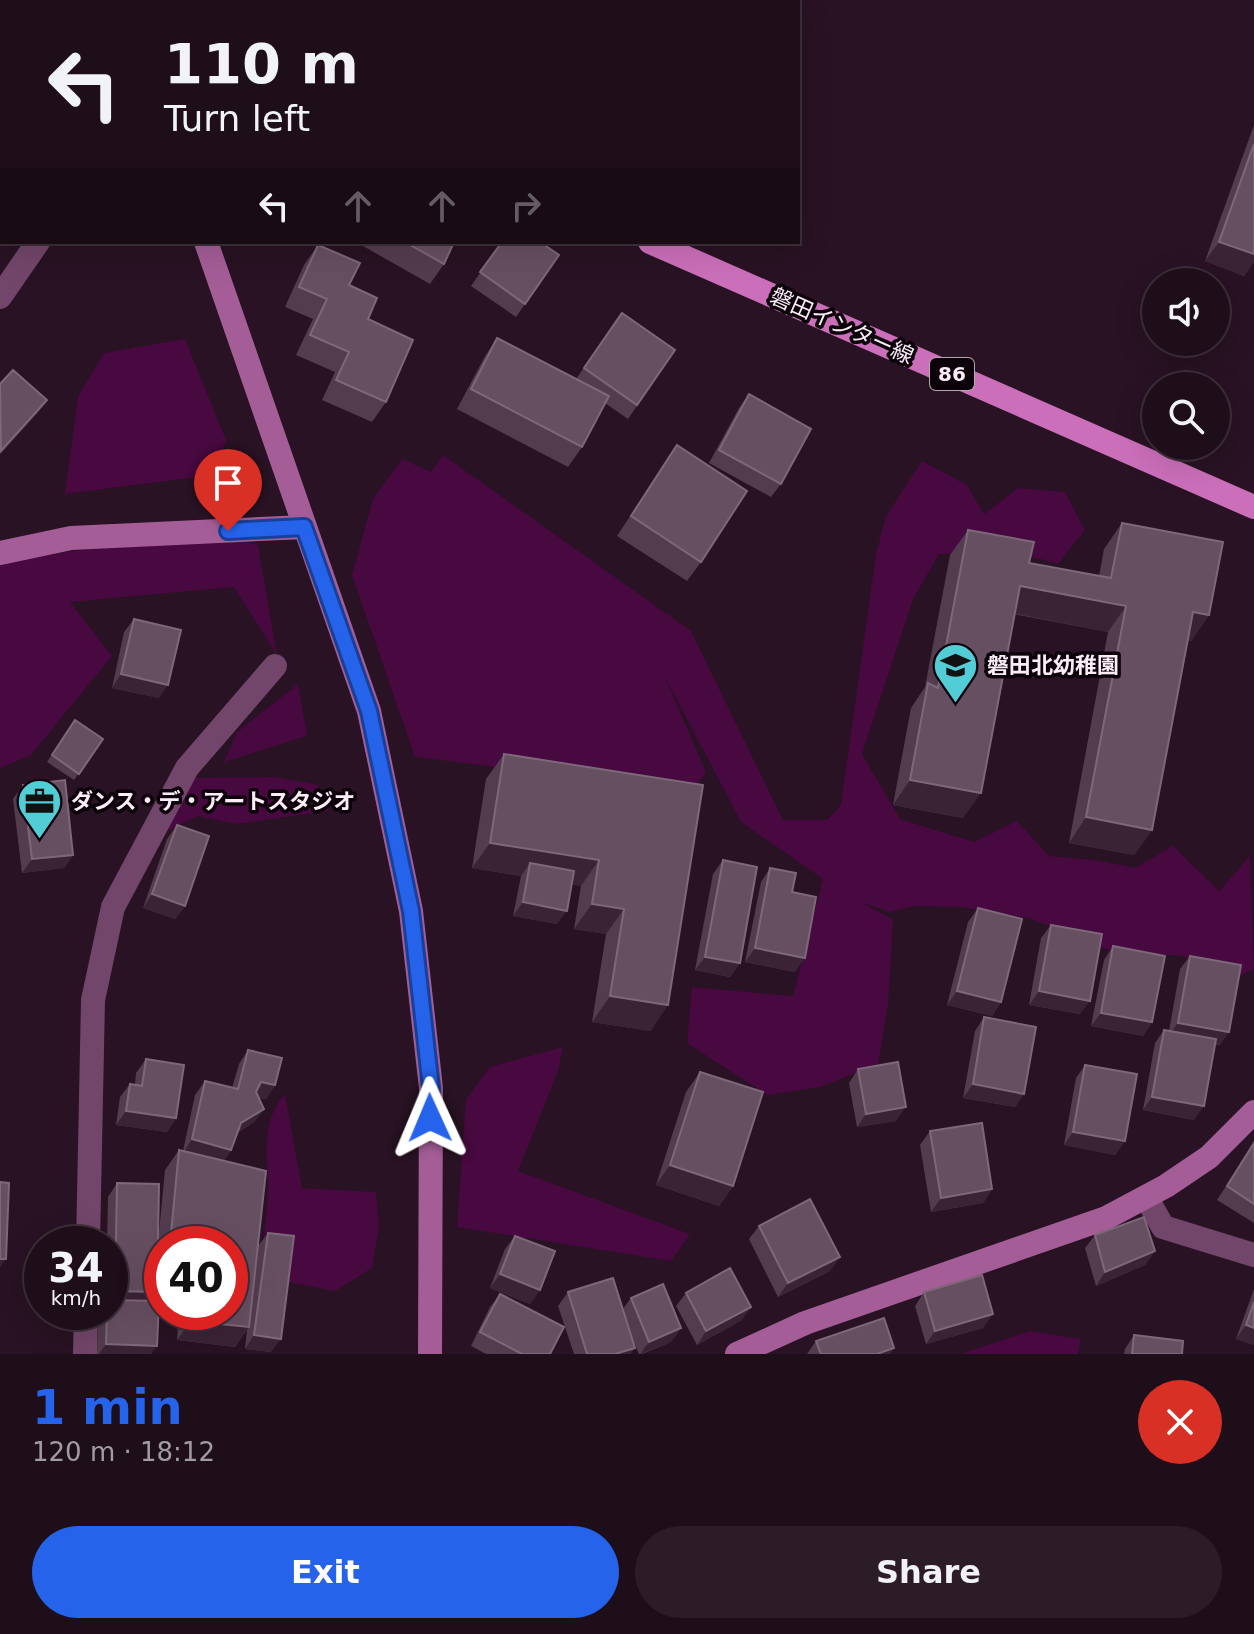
<!DOCTYPE html>
<meta charset="utf-8">
<style>
:root{--surface:#1e0e1a;--page:#2b1c27;--text:#f1f3f6;--muted:#a19ca2;--line:#3c2e39;--accent:#2563eb}
body{margin:0;font-family:"DejaVu Sans","Noto Sans JP",sans-serif;background:var(--page);color:var(--text);height:100vh;display:flex;flex-direction:column;font-size:30px;white-space:nowrap}
*{box-sizing:border-box;margin:0}
p{font-size:26px;color:var(--muted)}
.icon{flex:none;width:44px;height:44px;fill:none;stroke:currentColor;stroke-width:2;stroke-linecap:round;stroke-linejoin:round}
.map{position:relative;height:1354px;overflow:hidden}
.drawer{display:flex;flex-direction:column;background:var(--surface);flex:1}
.drawer>*{flex:none}
.top-card{position:absolute;left:0px;top:0px;width:800px;height:244px;box-shadow:0 8px 32px #0002,0 0 0 2px var(--line);background:#1e0e1a;color:var(--text);overflow:hidden}
.fabs{position:absolute;left:1142px;top:268px;display:grid;gap:16px}
.fabs a{display:grid;place-items:center;width:88px;height:88px;border-radius:50%;background:var(--surface);box-shadow:0 8px 32px #0002,0 0 0 2px var(--line);font-size:40px}
.speed{position:absolute;left:24px;top:1226px;display:flex;gap:16px;font-size:40px;font-weight:700;text-align:center}
.speed>*{display:grid;place-content:center;width:104px;height:104px;border-radius:50%;background:var(--surface);box-shadow:0 8px 32px #0002,0 0 0 2px var(--line);line-height:1}
.speed small{font-size:20px;font-weight:400}
.speed .limit{border:12px solid #d22;background:#fff;color:#111}
.pin{position:absolute;display:grid;place-items:center;width:68px;height:68px;color:#fff;margin:-82px -34px;border-radius:50% 50% 50% 0;rotate:-45deg;box-shadow:0 0 8px #0007}
.pin .icon{rotate:45deg}
.me{position:absolute;width:88px;margin:-44px;rotate:359deg;stroke-linejoin:round;filter:drop-shadow(0 0 6px #0008)}
.turn{display:flex;align-items:center;gap:28px;height:168px;padding:0 32px;font-size:36px}
.turn .icon{width:104px;height:104px;stroke-width:2.5}
.turn b{display:block;font-size:56px;line-height:68px}
.lanes{display:flex;align-items:center;height:76px;padding:0 32px;background:#0003;justify-content:center;gap:40px;direction:ltr}
.lanes .off{opacity:.35}
.round{display:grid;place-items:center;flex:none;width:84px;height:84px;border-radius:42px;background:var(--page)}
.overview{display:flex;align-items:center;justify-content:space-between;height:136px;padding:0 32px}
h1{font-size:48px;font-weight:700;line-height:60px;color:var(--accent)}
.primary-button{display:flex;gap:16px;margin-top:auto;padding:16px 32px}
.primary-button a{flex:1;height:92px;border-radius:48px;background:var(--accent);color:#fff;font-size:32px;font-weight:700;line-height:92px;text-align:center}
.primary-button a+a{background:var(--page);color:var(--text)}
.map>svg:first-child{display:block}
.green{fill:#480840}
.lines{fill:none;stroke-linecap:round;stroke-linejoin:round}
.street{stroke:#72466a;stroke-width:24}
.secondary{stroke:#a45d97;stroke-width:24}
.primary{stroke:#cb6fba;stroke-width:24}
.wall{fill:#543c4f}
.shaded-wall{fill:#3b2336}
.building{fill:#664f61;stroke:#7d6879;stroke-width:2}
.route-casing{stroke:#184099;stroke-width:20}
.route{stroke:#2563eb;stroke-width:14}
.labels{text-anchor:middle;dominant-baseline:central;stroke-width:7;stroke-linejoin:round;paint-order:stroke}
.shield{fill:#0b0309;stroke:#b4a6b0;stroke-width:2}
.shield-label{font-size:20px;font-weight:bold;fill:#fcecf8}
.street-label{font-size:22px;fill:#fcecf8;stroke:#0b0309}
.poi-label{font-size:22px;font-weight:bold;fill:#fcecf8;stroke:#0b0309;text-anchor:start}
</style>
<div class="map">
<svg width="1254" height="1354" viewBox="0 0 1254 1354">
<rect width="100%" height="100%" fill="#281223"/>
<path class="green" d="M185,339L226,440L214,475L65,494L78,396L104,353Z
M443,455L691,631L783,820H827L841,805L876,554L886,516L922,461L967,485L984,514L1018,488L1065,492L1085,530L1058,564L1019,553L939,554L913,599L862,754L900,819L974,842L1017,821L1049,856L1095,860L1135,868L1173,846L1219,891L1250,856L1254,969L1232,979L1183,956L1114,952L1029,918L960,907L914,906L889,912L861,902L893,920L888,1005L878,1064L820,1087L767,1095L687,1043L692,987L793,996L823,879L741,822L665,677L706,772L692,791L415,757L352,575L373,499L402,459L431,472Z
M203,532L258,545L277,655L234,587L70,602L112,656L30,756L0,768V562Z
M298,684L307,736L224,762L237,732Z
M276,777L318,785L329,811L237,824L197,816L169,831L162,812L193,778Z
M563,1047L558,1071L518,1171L690,1234L671,1261L457,1227L466,1099L490,1067Z
M285,1094L302,1188L376,1192L379,1227L372,1268L335,1291L288,1282L291,1243L264,1238C265,1219 269,1199 268,1180C266,1151 263,1117 285,1094Z
M1030,1331L1081,1339L1078,1354H960Z"/>
<g class="lines">
<path class="street" d="M468,2V0
M0,297L38,242
M1146,1197L1163,1227L1254,1255
M88,1244L93,1000L113,907L187,768L275,666
M85,1354L86,1312"/>
<path class="secondary" d="M175,0V2
M206,242L369,711L411,911L431,1088L430,1354
M0,553L71,538L304,527
M737,1354L805,1323L1106,1218L1166,1186L1209,1157L1254,1112"/>
<path class="primary" d="M189,0L193,2
M650,242L1254,507"/>
</g>
<path class="wall" d="M2,15V81L0,80V18Z
M0,90L2,91V163L0,162Z
M1254,125V261L1244,276L1205,261Z
M356,242H454L444,264L430,284Z
M502,242L559,255L516,317L471,286Z
M318,245L349,285L368,319L386,402L372,422L322,400L335,372L296,355L313,319L285,307L304,265Z
M622,313L675,350L628,419L605,403L582,447L568,467L457,409L484,358L497,338L576,379Z
M749,394L781,484L771,497L709,463L739,408Z
M677,445L701,562L687,581L617,536Z
M1122,523L1209,615L1191,641L1188,640L1152,830L1134,855L1069,843L1108,632L1014,614L963,818L893,805L911,708L925,687L950,555L968,530L1029,563L1099,576L1104,549Z
M134,619L159,698L112,688L124,632Z
M75,720L103,739L74,780L47,762Z
M504,754L703,785L651,1031L592,1022L606,934L574,929L581,886L572,884L557,924L513,916L521,876L472,868L486,779Z
M23,785L73,855L64,868L22,873L13,799Z
M177,825L185,906L175,919L143,908L167,839Z
M723,860L740,963L730,977L695,970L713,874Z
M770,868L792,892L795,972L745,962L761,882Z
M978,908L1001,1002L992,1016L947,1005L968,922Z
M1051,925L1080,1014L1029,1005L1041,938Z
M1113,946L1152,1022L1143,1036L1091,1026L1104,960Z
M1190,956L1220,1045H1215L1194,1120L1143,1110L1155,1043L1164,1030L1169,1031L1180,969Z
M984,1017L1024,1094L1015,1107L963,1098L975,1031Z
M248,1050L275,1085L266,1099L259,1098L264,1109L254,1122L237,1133L231,1150L224,1161L258,1246L268,1233L271,1352L245,1349L247,1330L235,1347L177,1340L179,1312H230V1244H162V1286H158L157,1292L151,1301V1354H97L98,1313L99,1312H110V1244H107L108,1197L117,1183L158,1243L165,1170L179,1150L183,1151L195,1095L205,1081L232,1088L239,1064Z
M146,1059L176,1118L167,1132L116,1125L120,1097L130,1084H135L136,1073Z
M1085,1065L1125,1141L1115,1155L1064,1145L1076,1078Z
M858,1069L896,1121L857,1127L849,1083Z
M700,1072L733,1186L719,1206L656,1185L686,1092Z
M930,1131L992,1189L983,1203L931,1212L920,1145Z
M1254,1143V1223L1217,1200Z
M759,1226L830,1271L778,1297L749,1239Z
M1095,1235L1155,1251L1145,1265L1096,1286L1085,1248Z
M515,1236L540,1290L530,1304L490,1288L505,1249Z
M1254,1289V1345L1236,1339Z
M568,1292L623,1309L631,1298L681,1328L671,1342L642,1354H639L631,1335L635,1348L630,1354H574L558,1306Z
M924,1292L983,1328L926,1344L915,1306Z
M686,1293L742,1320L697,1345L676,1306Z
M500,1294L550,1354H486L471,1346L490,1307Z
M1134,1335L1182,1354H1124L1125,1349Z
M816,1341L894,1348L890,1354H807Z"/>
<path class="shaded-wall" d="M1219,242L1254,254V261L1244,276L1205,261Z
M47,400L37,414L0,455L1,451Z
M1020,586L1126,606L1108,632L1002,611Z
M1193,612L1209,615L1191,641L1175,637Z
M121,674L168,685L159,698L112,688Z
M910,780L981,793L963,818L893,805Z
M1086,817L1152,830L1134,855L1069,843Z
M490,843L599,860L581,886L528,877L530,863L521,876L472,868Z
M73,855L64,868L22,873L32,859Z
M152,894L185,906L175,919L143,908Z
M523,902L567,911L557,924L513,916Z
M592,904L624,909L606,934L574,929Z
M755,948L805,958L795,972L745,962Z
M705,957L740,963L730,977L695,970Z
M957,991L1001,1002L992,1016L947,1005Z
M1039,991L1090,1001L1080,1014L1029,1005Z
M610,996L668,1005L651,1031L592,1022Z
M1101,1013L1152,1022L1143,1036L1091,1026Z
M1178,1023L1229,1032L1220,1045L1168,1036Z
M261,1082L275,1085L266,1099L251,1096Z
M973,1084L1024,1094L1015,1107L963,1098Z
M1152,1097L1204,1106L1194,1120L1143,1110Z
M906,1107L896,1121L857,1127L866,1114Z
M264,1109L254,1122L231,1136L241,1123Z
M126,1111L176,1118L167,1132L116,1125Z
M1073,1132L1125,1141L1115,1155L1064,1145Z
M192,1139L231,1150L222,1164L183,1153Z
M670,1165L733,1186L719,1206L656,1185Z
M992,1189L983,1203L931,1212L941,1198Z
M1155,1251L1145,1265L1096,1286L1105,1272Z
M840,1257L830,1271L778,1297L788,1283Z
M0,1259H6L0,1267Z
M162,1274V1286H154Z
M500,1274L540,1290L530,1304L490,1288Z
M115,1291L157,1292L148,1305L110,1299Z
M751,1307L742,1320L697,1345L706,1331Z
M993,1314L983,1328L926,1344L935,1331Z
M191,1321L249,1327L235,1347L177,1340Z
M1246,1325L1254,1328V1345L1236,1339Z
M681,1328L671,1342L640,1354L649,1342Z
M254,1335L281,1339L271,1352L245,1349Z
M106,1344L157,1346L151,1354H99Z
M635,1348L630,1354H615Z
M894,1348L890,1354H877Z"/>
<path class="building" d="M530,0H556L563,2H530Z
M640,0H717L716,2H639Z
M2,19V63L0,62V23Z
M0,90L2,91V144L0,143Z
M1254,144V254L1219,242Z
M405,242H454L444,264Z
M502,242H540L559,255L525,304L480,272Z
M318,245L360,263L349,285L377,298L368,319L413,340L386,402L336,380L349,352L310,335L327,299L299,287Z
M622,313L675,350L637,405L584,368Z
M497,338L609,396L582,447L471,389Z
M13,370L47,400L1,451L0,384Z
M749,394L811,429L781,484L719,450Z
M677,445L747,491L701,562L631,516Z
M1122,523L1223,542L1209,615L1193,612L1152,830L1086,817L1126,606L1020,586L981,793L910,780L928,683L938,688L968,530L1034,542L1029,563L1111,578Z
M134,619L181,630L168,685L121,674Z
M75,720L103,739L79,774L52,755Z
M504,754L703,785L668,1005L610,996L624,909L592,904L599,860L490,843Z
M65,780L73,855L32,859L23,785Z
M177,825L209,836L185,906L152,894Z
M723,860L757,867L740,963L705,957Z
M530,863L574,871L567,911L523,902Z
M770,868L796,873L792,892L816,897L805,958L755,948Z
M978,908L1022,919L1001,1002L957,991Z
M1051,925L1102,934L1090,1001L1039,991Z
M1113,946L1165,956L1152,1022L1101,1013Z
M1190,956L1241,965L1229,1032L1178,1023Z
M984,1017L1036,1027L1024,1094L973,1084Z
M1164,1030L1216,1039L1204,1106L1152,1097Z
M248,1050L282,1058L275,1085L261,1082L256,1092L264,1109L241,1123L231,1150L192,1139L205,1081L238,1089Z
M146,1059L184,1065L176,1118L126,1111L130,1084L142,1086Z
M898,1062L906,1107L866,1114L858,1069Z
M1085,1065L1137,1074L1125,1141L1073,1132Z
M700,1072L763,1092L733,1186L670,1165Z
M982,1123L992,1189L941,1198L930,1131Z
M1254,1143V1204L1227,1186Z
M179,1150L266,1171L249,1327L191,1321V1312H230V1244H170Z
M0,1182L9,1183L6,1259H0Z
M117,1183L159,1184L157,1292L115,1291Z
M810,1199L840,1257L788,1283L759,1226Z
M1144,1217L1155,1251L1105,1272L1095,1235Z
M268,1233L294,1236L281,1339L254,1335Z
M515,1236L555,1251L540,1290L500,1274Z
M730,1268L751,1307L706,1331L686,1293Z
M982,1275L993,1314L935,1331L924,1292Z
M613,1278L635,1348L615,1354H587L568,1292Z
M663,1284L681,1328L649,1342L631,1298Z
M500,1294L564,1327L550,1354H522L480,1332Z
M110,1300L159,1301L157,1346L106,1344L107,1312H110Z
M1254,1302V1328L1246,1325Z
M884,1318L894,1348L877,1354H821L816,1341Z
M1134,1335L1183,1341L1182,1354H1132Z"/>
<g class="lines">
<defs>
<path id="route" d="M228,531L304,527L369,711L411,911L431,1088L430,1118"/>
</defs>
<use href="#route" class="route-casing"/>
<use href="#route" class="route"/>
</g>
<defs>
<symbol id="school-pin" viewBox="-11 -11 22 30"><path d="M0 17L-7.5 6A9.5 9.5 0 1 1 7.5 6Z" fill="#52ccd5" stroke="#0b0309"/><path d="M0-5L7-2L0 1L-7-2ZM-4 1L0 2.5L4 1V4Q0 6-4 4Z" fill="#111"/></symbol>
<symbol id="office-pin" viewBox="-11 -11 22 30"><path d="M0 17L-7.5 6A9.5 9.5 0 1 1 7.5 6Z" fill="#52ccd5" stroke="#0b0309"/><path d="M-6-3h4V-5.5h4V-3h4V5H-6ZM-1-4.5V-3h2v-1.5ZM-6 0V1H6V0Z" fill="#111"/></symbol>
</defs>
<g fill-rule="evenodd">
<use href="#school-pin" x="930" y="640" width="51" height="69"/>
<use href="#office-pin" x="14" y="776" width="51" height="69"/>
</g>
<g class="labels">
<rect class="shield" x="930" y="358" width="44" height="32" rx="6"/>
<g class="shield-label">
<text x="952" y="374">86</text>
</g>
<g class="street-label">
<text transform="translate(842 326) rotate(24)">磐田インター線</text>
</g>
<g class="poi-label">
<text x="987" y="665">磐田北幼稚園</text>
<text x="71" y="801">ダンス・デ・アートスタジオ</text>
</g>
</g>
</svg>
<div class="fabs">
<a><svg class="icon" aria-label="sound" viewBox="0 0 24 24"><path d="M4 9h4l5-4v14l-5-4H4zM17 9q2 3 0 6"/></svg></a>
<a><svg class="icon" aria-label="search" viewBox="0 0 24 24"><circle cx="10" cy="10" r="6"/><path d="M15 15l6 6"/></svg></a>
</div>
<div class="speed"><div>34<small>km/h</small></div><div class="limit">40</div></div>
<div class="pin" style="left:228px;top:531px;background:#d93025"><svg class="icon" aria-label="arrive" viewBox="0 0 24 24"><path d="M6 21V4h12l-3 4 3 4H6"/></svg></div>
<svg class="me" style="left:430px;top:1118px" viewBox="-20 -20 40 40"><path d="M0-17L14 15 0 8-14 15z" fill="#2563eb" stroke="#fff" stroke-width="4"/></svg>
<div class="top-card">
<div class="turn"><svg class="icon" aria-label="left" viewBox="0 0 24 24"><path d="M17 20v-9H6M10 6l-5 5 5 5"/></svg><div><b>110 m</b>Turn left</div></div>
<div class="lanes"><svg class="icon" aria-label="left" viewBox="0 0 24 24"><path d="M17 20v-9H6M10 6l-5 5 5 5"/></svg><svg class="icon off" aria-label="ahead" viewBox="0 0 24 24"><path d="M12 20V5M6 11l6-6 6 6"/></svg><svg class="icon off" aria-label="ahead" viewBox="0 0 24 24"><path d="M12 20V5M6 11l6-6 6 6"/></svg><svg class="icon off" aria-label="right" viewBox="0 0 24 24"><path d="M7 20v-9h11M14 6l5 5-5 5"/></svg></div>
</div>
</div>
<section class="drawer">
<div class="overview"><div><h1>1 min</h1><p>120 m · 18:12</p></div><a class="round" style="background:#d93025;color:#fff"><svg class="icon" aria-label="close" viewBox="0 0 24 24"><path d="M6 6l12 12M18 6L6 18"/></svg></a></div>
<div class="primary-button"><a>Exit</a><a>Share</a></div>
</section>
